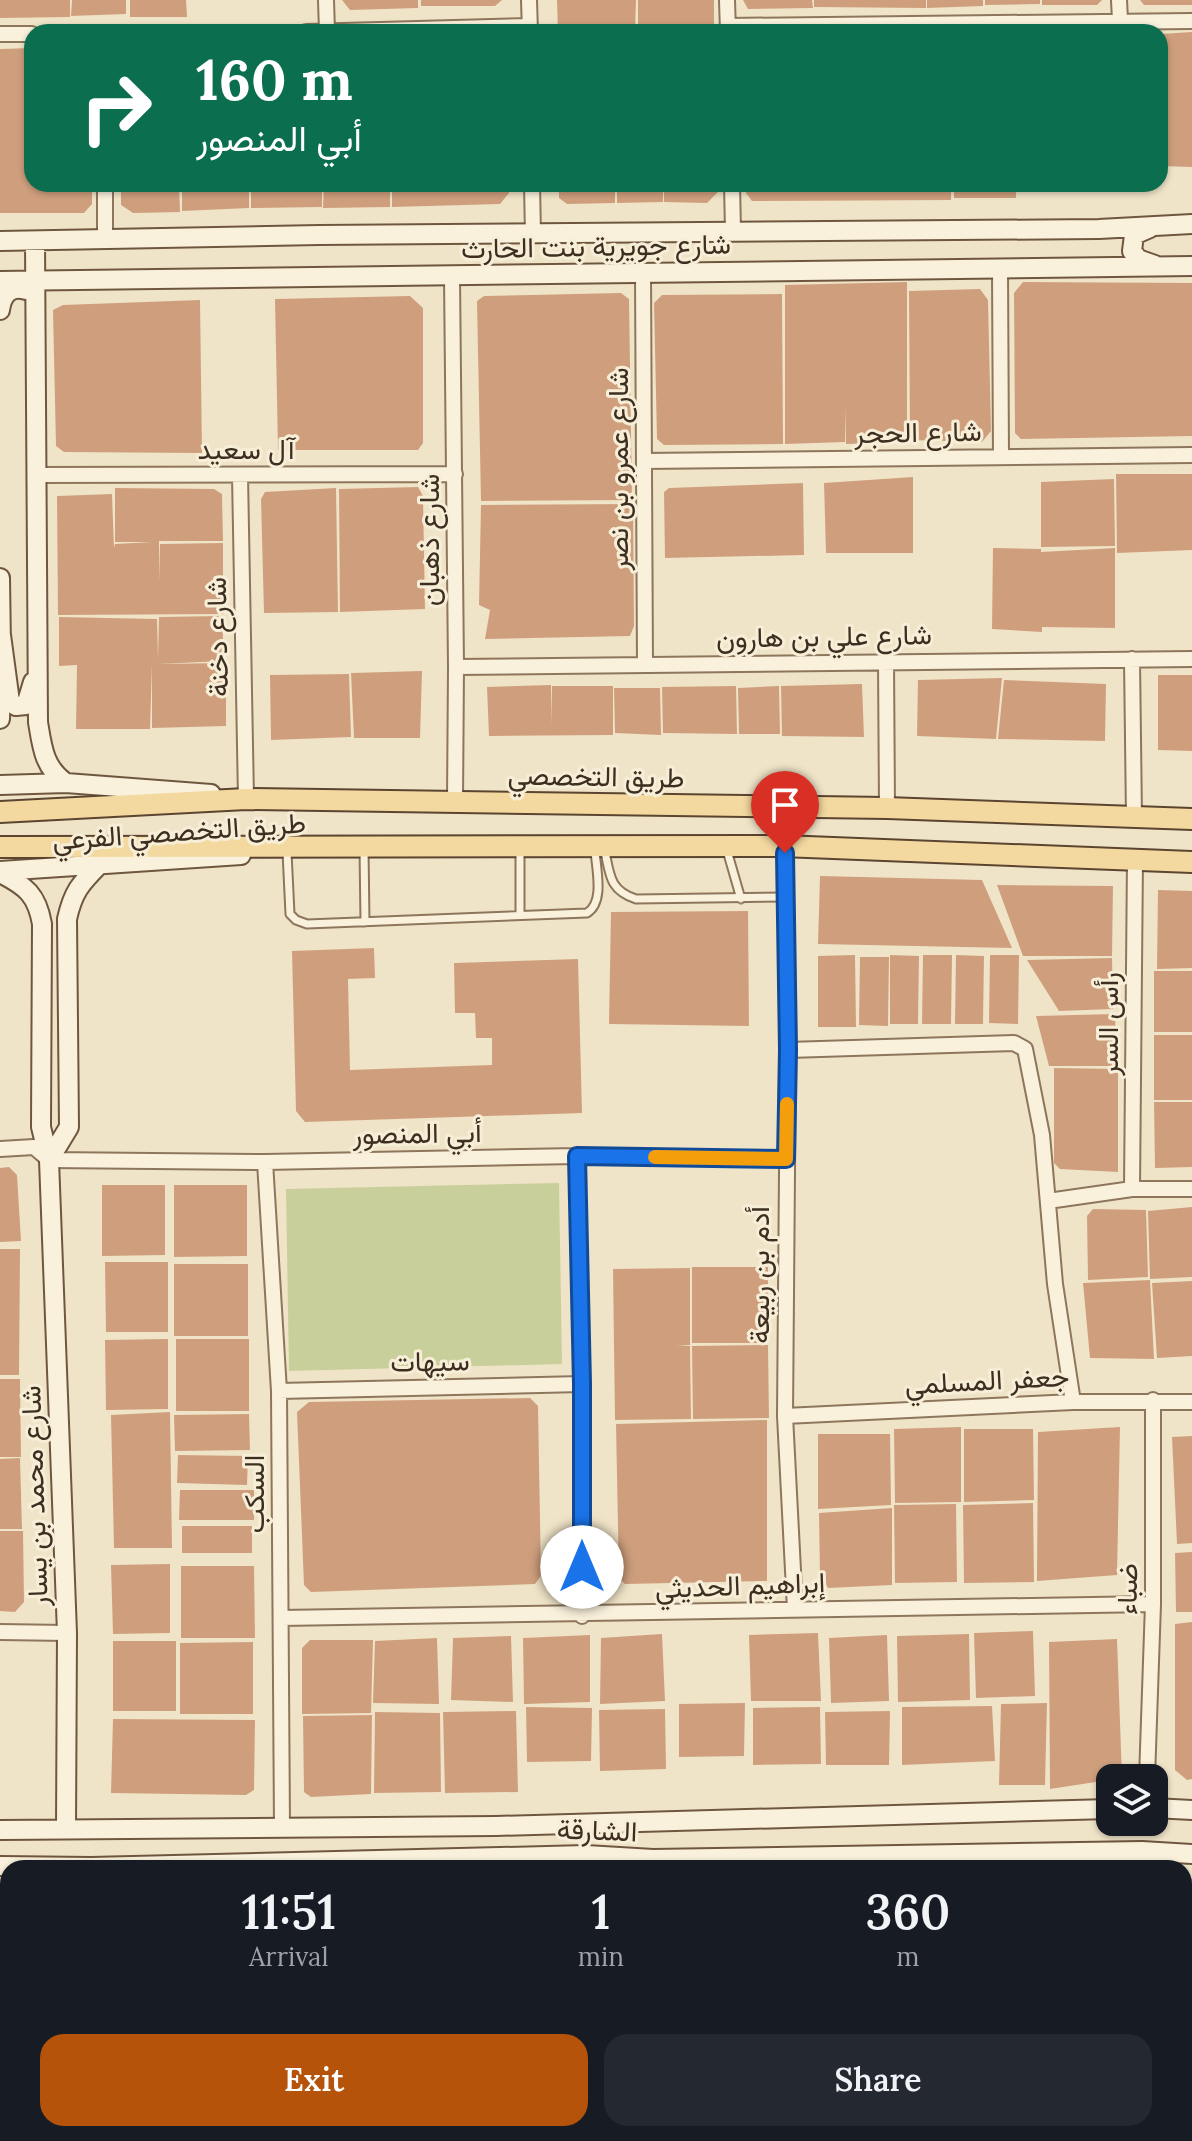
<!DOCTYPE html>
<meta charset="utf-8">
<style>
:root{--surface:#171b24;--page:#242831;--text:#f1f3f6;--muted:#9ea1a6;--accent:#b45309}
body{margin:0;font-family:Lora,Vazirmatn,serif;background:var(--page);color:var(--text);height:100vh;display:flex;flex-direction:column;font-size:30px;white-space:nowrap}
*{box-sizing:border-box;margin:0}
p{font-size:26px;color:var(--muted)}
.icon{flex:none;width:44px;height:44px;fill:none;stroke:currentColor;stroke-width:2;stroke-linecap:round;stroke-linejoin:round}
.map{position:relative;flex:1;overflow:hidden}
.details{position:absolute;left:0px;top:1860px;width:1192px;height:282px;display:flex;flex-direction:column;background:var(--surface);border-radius:24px 24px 0 0;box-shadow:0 2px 6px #0004}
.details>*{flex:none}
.guide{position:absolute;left:24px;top:24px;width:1144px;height:168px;border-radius:24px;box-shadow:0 2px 6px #0004;background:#0b6e4f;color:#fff;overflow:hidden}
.buttons{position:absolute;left:1096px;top:1764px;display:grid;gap:16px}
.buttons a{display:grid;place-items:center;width:72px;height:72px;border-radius:16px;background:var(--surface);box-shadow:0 2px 6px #0004;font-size:40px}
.pin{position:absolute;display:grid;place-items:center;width:68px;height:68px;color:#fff;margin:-82px -34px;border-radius:50% 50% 50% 0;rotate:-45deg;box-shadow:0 0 8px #0007}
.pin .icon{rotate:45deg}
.me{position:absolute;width:88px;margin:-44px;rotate:0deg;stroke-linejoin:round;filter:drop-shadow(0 0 6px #0008)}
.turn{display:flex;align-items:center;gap:28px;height:168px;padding:0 40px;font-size:36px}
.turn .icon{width:104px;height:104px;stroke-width:2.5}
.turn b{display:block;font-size:56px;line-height:68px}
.eta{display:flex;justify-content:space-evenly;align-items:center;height:136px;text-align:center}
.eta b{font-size:48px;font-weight:600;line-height:56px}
.primary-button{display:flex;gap:16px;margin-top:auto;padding:16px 40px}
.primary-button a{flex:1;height:92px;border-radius:24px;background:var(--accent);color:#fff;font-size:32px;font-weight:600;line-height:92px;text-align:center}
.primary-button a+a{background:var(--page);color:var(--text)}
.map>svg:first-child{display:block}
.green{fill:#c9cf9b}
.building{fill:#cf9f7d}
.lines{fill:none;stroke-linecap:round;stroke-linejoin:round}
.lane-casing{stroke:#8d765c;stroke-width:11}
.street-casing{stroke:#8d765c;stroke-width:18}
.secondary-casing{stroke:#6f573f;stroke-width:22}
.primary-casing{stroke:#5b4430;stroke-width:24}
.lane{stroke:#faf1dc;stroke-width:7}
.street{stroke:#faf1dc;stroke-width:14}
.secondary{stroke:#faf1dc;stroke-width:18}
.primary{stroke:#f3d9a0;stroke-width:20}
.route-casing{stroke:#114b97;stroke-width:20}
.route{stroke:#1a73e8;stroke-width:14}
.slow{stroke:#f59e0b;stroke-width:14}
.labels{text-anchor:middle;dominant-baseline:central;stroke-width:6;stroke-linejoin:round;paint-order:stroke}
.street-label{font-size:28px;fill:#3d2e20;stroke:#f7eed8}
</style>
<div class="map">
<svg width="1192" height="2141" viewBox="0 0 1192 2141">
<rect width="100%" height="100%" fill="#f0e4c8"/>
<path class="green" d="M559,1183L562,1364L289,1371L286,1189Z"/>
<path class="building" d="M0,0H70V17L0,18Z
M72,0H126V14L71,16Z
M130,0H186L187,17H130Z
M342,0H418V8L350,10Z
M421,0H502L495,6H421Z
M557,0H636L635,32H558Z
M638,0H714V32H638Z
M743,0H812L813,8L748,9Z
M814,0H926V8L814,7Z
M927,0H983V6L927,8Z
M985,0H1040V4L985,5Z
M1042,0H1102L1097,5H1042Z
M1140,0H1192V5H1144Z
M1192,32V167L1160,166V34Z
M32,48V184H92V204L84,213H0V49Z
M121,184H179L180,212L133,213L121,205Z
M182,184H249V208L182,211Z
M251,184H322V207L251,208Z
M324,184H390V207L323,208Z
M392,184H509V193L500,204L392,207Z
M559,184H615V203L567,204L559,198Z
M617,184H663V202L617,203Z
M664,184H717L718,192L707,203L664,202Z
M746,184H951V200L752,201L746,193Z
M954,184H1016V198H954Z
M907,282V442L846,444L845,406V442L785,444V285Z
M1023,282L1192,283V436L1021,439L1015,433L1014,293Z
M980,289L988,300L991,431L982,442L910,440L909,291Z
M621,293L629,299L632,500L481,501L477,301L484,296Z
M782,294L783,444L664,445L657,439L654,303L662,295Z
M410,296L423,308V443L418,450H278L275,299Z
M200,300L202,453L64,452L56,446L53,310L63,305Z
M1116,474H1192V550L1117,553Z
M913,477V553H826L824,483Z
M1114,479L1115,546L1041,547V482Z
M803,483L804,555L665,558L664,492L669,488Z
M418,487L423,496L425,609L340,612L339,489Z
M115,488L214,489L222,494L223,541H159V582L160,544L223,543V614L58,615L57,496L112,494L114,548L115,544L152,542H115Z
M336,488L338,612L264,613L261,499L265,492Z
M633,504L634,626L630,636L485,639L490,610L479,605L481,505Z
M993,548L1041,549V552L1115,548V628L1042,627V632L992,629Z
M222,616L224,661L158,664L226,663V726L152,728V664L150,729H76L77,665L59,666V617L157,619L158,659L159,617Z
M422,671L420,738H354L351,673Z
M349,674L351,737L271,740L270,675Z
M1158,675H1192V751L1158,750Z
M1002,678L996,739L917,736L918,680Z
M1004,680L1106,684L1105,741L998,739Z
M862,684L864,737L782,736L781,686Z
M551,685V725L552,686H613V735L489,736L487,687Z
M736,686L737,734L663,733L662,687Z
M779,686L780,734H739L738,688Z
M614,688H660L661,735L615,733Z
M820,876L982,880L1012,948L818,944Z
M997,885L1113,886L1112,956H1023Z
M1158,890L1192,891V968L1157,969Z
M748,911L749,1026L609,1024L611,912Z
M374,948L375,978L348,979L350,1070L492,1065V1038H476L475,1013H455L454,963L578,959L582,1113L305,1122L296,1111L292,951Z
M855,955L856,1027H818V956Z
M890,955L919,956L918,1024H890Z
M923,955H952L951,1024H922Z
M956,955L984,956L983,1024H955Z
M990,955H1019L1018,1024L989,1023Z
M860,957H889L888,1026L859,1025Z
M1112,958L1113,1009L1059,1011L1027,960Z
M1154,971H1192V1032H1154Z
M1115,1014L1117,1066H1049L1036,1016Z
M1154,1035H1192V1100H1154Z
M1054,1068L1118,1069V1172L1060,1169L1054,1163Z
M1154,1102H1192V1167L1155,1168Z
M9,1167L17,1175L21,1241L0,1242V1168Z
M102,1185H165V1255L102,1256Z
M174,1185H247V1256L174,1257Z
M1192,1207V1277L1150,1279L1148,1211Z
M1093,1209L1146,1210L1148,1277L1088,1280L1087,1216Z
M0,1249H20L19,1375H0Z
M105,1262H168V1332H106Z
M174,1264H248V1336H174Z
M692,1267H768V1343H692Z
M690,1268V1345H677L690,1346L691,1419L615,1420L613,1269Z
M1150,1280L1154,1359L1090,1358L1083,1283Z
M1192,1281V1356L1157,1358L1152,1283Z
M168,1339V1409L106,1410L105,1340Z
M176,1339H249V1411H176Z
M768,1345L769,1418L693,1419L692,1346Z
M0,1379H20L21,1457H0Z
M530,1398L538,1406L541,1576L535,1584L311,1592L304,1585L297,1412L309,1402Z
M170,1412L172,1548H114L111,1415Z
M249,1414L250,1450L175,1451L174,1415Z
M767,1420V1581L625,1584L619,1578L616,1424Z
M961,1427V1502L895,1503L894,1429Z
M1120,1427L1117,1575L1037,1581L1038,1432Z
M964,1429H1033L1034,1500L964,1502Z
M818,1434H890L891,1505L818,1509Z
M1192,1436V1543L1177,1544L1172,1437Z
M178,1455L248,1456L247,1485L177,1483Z
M20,1458L22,1529H0V1459Z
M180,1490H254V1520H179Z
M1033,1503L1034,1582L964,1583L963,1505Z
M956,1504L957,1582L895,1583L894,1505Z
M892,1508V1585L828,1588L820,1576L819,1513Z
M182,1526H252V1553H182Z
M0,1531H23L24,1602L15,1612L0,1611Z
M1192,1552V1612H1176L1175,1553Z
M170,1564V1633L113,1634L111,1565Z
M181,1566H254L255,1638H181Z
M1192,1622V1779L1187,1780L1175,1770V1624Z
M1033,1631L1035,1696L976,1698L974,1633Z
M818,1633L821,1701H751L749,1635Z
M662,1634L665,1701L600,1704L601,1638Z
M969,1634L970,1700L898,1702L897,1636Z
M590,1635V1702L524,1704L523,1638Z
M887,1635L889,1701L831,1703L829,1638Z
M511,1636L513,1702L451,1700L453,1638Z
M437,1638L439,1704L373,1703L375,1641Z
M1117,1639L1122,1778L1050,1789L1049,1642Z
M310,1640H373L371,1713L302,1714V1648Z
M113,1641H176V1711H113Z
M253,1642V1714H180V1643Z
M745,1703L744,1756L679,1757V1704Z
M1047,1703L1045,1785H999L1001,1704Z
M992,1706L995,1761L902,1765V1707Z
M526,1707L592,1708L591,1761L527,1762Z
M820,1707L821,1764L753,1765V1708Z
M665,1709L666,1769L600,1771L599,1710Z
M516,1711L518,1792L445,1793L443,1712Z
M890,1711L889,1765H826L825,1712Z
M375,1712L440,1713L441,1792L374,1793Z
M372,1715L371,1794L311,1797L304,1792L303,1716Z
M113,1719L255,1720L254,1790L246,1795L111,1793Z
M1184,1878L1192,1879V1931H1184Z
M0,1883H8V1962H0Z
M1184,1940H1192V2004H1184Z
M0,1966H8V2045H0Z
M1184,2018H1192V2082H1184Z
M1184,2086H1192V2141H1170V2134H1184Z
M0,2094H8V2134H34V2141H0Z
M110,2134H186V2141H110Z
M190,2134H263V2141H190Z
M298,2134H374V2141H299Z
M376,2134H452V2141H377Z
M486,2134H562V2141H486Z
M565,2134H641V2141H565Z
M716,2134H801V2141H716Z
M810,2134H895V2141H811Z
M940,2134H1031V2141H940Z
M1036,2134H1127V2141H1036Z"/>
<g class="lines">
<defs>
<path id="lane" d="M604,847C610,873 608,890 636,899L786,897
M726,847L741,899
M364,848L365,922
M287,852L290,914L296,920L307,924L587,913C605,902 596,869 595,850
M520,915V850"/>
<path id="street" d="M326,0L327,32
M529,0L530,32
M727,0L728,32
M1119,0L1120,20
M728,26L1192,21
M306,32L530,26
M0,34H32
M105,184V239
M532,184L533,235
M732,184L733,231
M1000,269L1001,457
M643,273L645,665
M452,277L456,667L455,802
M644,461L1192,455
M37,475L455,474
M240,475L246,799
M1132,659L1134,818
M886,660L887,808
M456,667L1192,659
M782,846L785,853L788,1050L785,1416L795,1609
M788,1050L1014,1043L1025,1049L1042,1135L1055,1284L1073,1402
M0,1149L34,1147L49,1160L265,1162L577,1156L786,1159
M577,1156L582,1384V1616
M265,1162L279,1391L282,1827
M1132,1189L1135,859
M1048,1201L1132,1189H1192
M279,1391L582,1384
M785,1416L1073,1402H1192
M281,1618C571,1616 862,1608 1153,1604
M0,1632L67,1633
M1147,1778L1153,1604V1400
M915,1856V1868
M0,2069H8
M280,2134V2141
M472,2134V2141
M920,2134L921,2141
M1145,2134V2141"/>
<path id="secondary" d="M1150,228L1134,235L1132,251L1138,259L1155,265
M0,241L319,235L1099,229L1192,224
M35,241L38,722C42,747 44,768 66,783
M0,281L1192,266
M0,310C2,295 10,285 26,290
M0,578L1,647
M1,635L10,702L16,706L26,705L33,682
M0,719L1,688
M0,785L66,783L211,794
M0,871L241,855
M0,873C26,886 37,895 42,924L41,1127L49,1160
M1154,1808L1192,1810
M66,1829L67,1633L49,1160L69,1127L67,919C73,892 80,884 100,864
M0,1830L496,1826L1110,1809
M0,1866L91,1867L586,1855L653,1859L1142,1851L1192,1854
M54,2134V2141
M92,2134V2141
M660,2134V2141
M697,2134V2141"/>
<path id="primary" d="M0,812L246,799L887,808L1192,819
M0,847L782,846L1192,862"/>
</defs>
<use href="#lane" class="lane-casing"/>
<use href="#street" class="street-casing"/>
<use href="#secondary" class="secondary-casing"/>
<use href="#primary" class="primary-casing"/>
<use href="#lane" class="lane"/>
<use href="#street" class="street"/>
<use href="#secondary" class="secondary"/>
<use href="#primary" class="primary"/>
</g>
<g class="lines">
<defs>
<path id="route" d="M582,1567V1384L577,1156L786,1159L788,1050L785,853"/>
</defs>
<use href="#route" class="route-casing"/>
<use href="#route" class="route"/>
<path class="slow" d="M655,1157L786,1159L787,1104"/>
</g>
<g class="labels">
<g class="street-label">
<text transform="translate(596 246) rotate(-1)">شارع جويرية بنت الحارث</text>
<text transform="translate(918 432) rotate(-1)">شارع الحجر</text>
<text x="246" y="449">آل سعيد</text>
<text transform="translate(618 469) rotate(-90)">شارع عمرو بن نصر</text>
<text transform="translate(429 540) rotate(-90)">شارع ذهبان</text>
<text transform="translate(824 636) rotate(-1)">شارع علي بن هارون</text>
<text transform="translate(217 637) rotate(-91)">شارع دخنة</text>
<text transform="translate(596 776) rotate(1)">طريق التخصصي</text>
<text transform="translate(179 831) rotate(-4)">طريق التخصصي الفرعي</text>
<text transform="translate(1108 1024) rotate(-90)">رأس السر</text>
<text transform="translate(417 1133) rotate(-1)">أبي المنصور</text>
<text transform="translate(759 1275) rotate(-90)">أدم بن ربيعة</text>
<text transform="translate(430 1361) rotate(-1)">سيهات</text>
<text transform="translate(987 1380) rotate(-3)">جعفر المسلمي</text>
<text transform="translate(254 1494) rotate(-90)">السكب</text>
<text transform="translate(34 1496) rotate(-92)">شارع محمد بن يسار</text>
<text transform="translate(740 1585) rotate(-2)">إبراهيم الحديثي</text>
<text transform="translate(1127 1589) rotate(-89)">ضباء</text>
<text transform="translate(597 1830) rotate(2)">الشارقة</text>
</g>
</g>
</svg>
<div class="buttons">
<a><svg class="icon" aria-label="layers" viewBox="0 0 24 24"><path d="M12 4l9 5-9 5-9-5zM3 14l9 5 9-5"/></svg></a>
</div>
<div class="pin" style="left:785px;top:853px;background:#d93025"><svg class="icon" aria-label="arrive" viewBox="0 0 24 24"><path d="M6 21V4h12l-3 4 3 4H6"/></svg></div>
<svg class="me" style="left:582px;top:1567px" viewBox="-20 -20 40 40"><circle r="19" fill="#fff"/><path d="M0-13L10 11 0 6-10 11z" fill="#1a73e8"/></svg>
<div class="guide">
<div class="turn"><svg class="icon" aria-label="right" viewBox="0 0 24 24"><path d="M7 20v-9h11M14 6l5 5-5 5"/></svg><div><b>160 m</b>أبي المنصور</div></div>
</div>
<section class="details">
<div class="eta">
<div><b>11:51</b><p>Arrival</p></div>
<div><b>1</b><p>min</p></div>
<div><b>360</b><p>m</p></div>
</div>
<div class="primary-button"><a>Exit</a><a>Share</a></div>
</section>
</div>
